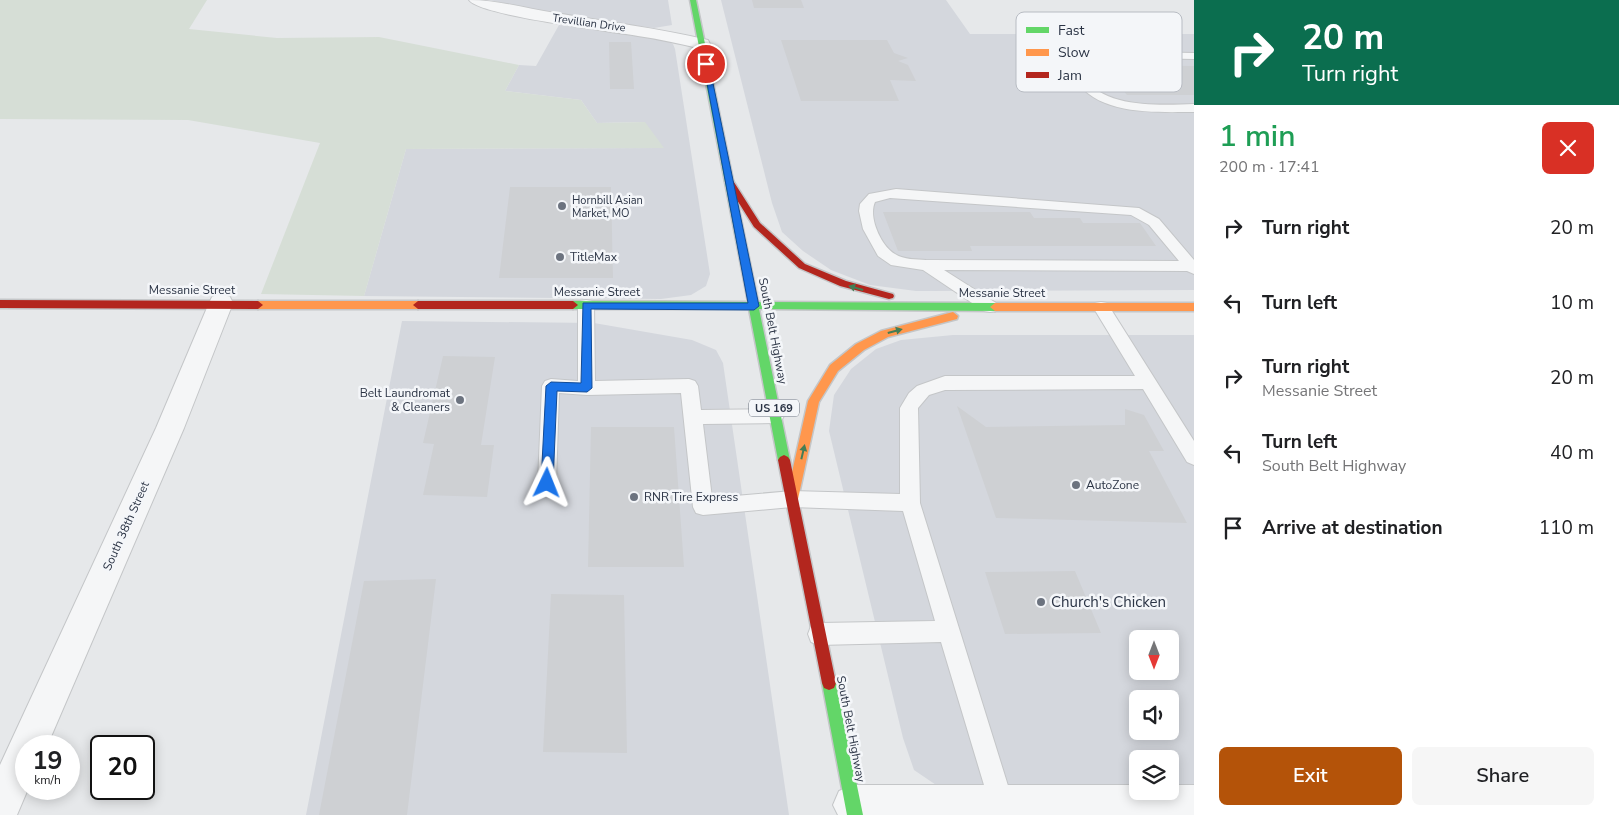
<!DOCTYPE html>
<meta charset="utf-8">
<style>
:root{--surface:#fff;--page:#f6f6f6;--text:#202124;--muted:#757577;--accent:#b45309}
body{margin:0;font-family:"Nunito Sans",sans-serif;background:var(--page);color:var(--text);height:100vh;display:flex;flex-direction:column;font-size:19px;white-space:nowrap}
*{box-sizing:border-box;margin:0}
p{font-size:16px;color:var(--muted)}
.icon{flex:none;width:28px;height:28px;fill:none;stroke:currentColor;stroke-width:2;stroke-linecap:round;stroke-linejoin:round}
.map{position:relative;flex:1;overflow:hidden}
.panel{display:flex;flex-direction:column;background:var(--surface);width:425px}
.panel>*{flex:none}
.guide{background:#0b6e4f;color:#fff;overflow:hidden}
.needle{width:32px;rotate:180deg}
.buttons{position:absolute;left:1129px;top:630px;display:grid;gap:10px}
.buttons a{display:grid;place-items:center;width:50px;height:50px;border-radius:8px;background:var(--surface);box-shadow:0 2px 12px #0003;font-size:25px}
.speed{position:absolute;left:15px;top:735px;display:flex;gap:10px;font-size:25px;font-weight:700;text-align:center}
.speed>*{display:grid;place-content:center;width:65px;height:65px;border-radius:50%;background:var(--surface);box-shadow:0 2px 12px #0003;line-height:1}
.speed small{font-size:12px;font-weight:400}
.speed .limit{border:2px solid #111;border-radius:8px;background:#fff;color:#111}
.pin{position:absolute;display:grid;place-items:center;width:42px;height:42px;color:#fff;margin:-21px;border:2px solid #fff;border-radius:50%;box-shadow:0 1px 5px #0007}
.me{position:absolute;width:55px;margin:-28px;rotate:2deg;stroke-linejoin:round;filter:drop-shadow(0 0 4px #0008)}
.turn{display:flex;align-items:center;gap:18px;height:105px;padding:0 25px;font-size:22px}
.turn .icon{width:65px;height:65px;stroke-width:2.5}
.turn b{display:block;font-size:35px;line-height:42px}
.round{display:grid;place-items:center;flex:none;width:52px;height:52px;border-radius:8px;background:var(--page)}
.headline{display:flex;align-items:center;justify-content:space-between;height:85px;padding:0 25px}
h1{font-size:30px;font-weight:600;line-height:38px;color:#1e9e55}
.button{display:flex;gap:10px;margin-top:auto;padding:10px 25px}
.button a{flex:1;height:58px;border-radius:8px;background:var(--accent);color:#fff;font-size:20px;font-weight:600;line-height:58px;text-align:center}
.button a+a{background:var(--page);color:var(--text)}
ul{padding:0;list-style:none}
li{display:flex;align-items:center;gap:15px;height:75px;padding:0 25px}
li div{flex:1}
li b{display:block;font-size:19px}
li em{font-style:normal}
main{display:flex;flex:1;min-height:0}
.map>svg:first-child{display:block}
.built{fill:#d4d7dd;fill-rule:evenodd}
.green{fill:#d6ded6}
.building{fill:#ced0d3}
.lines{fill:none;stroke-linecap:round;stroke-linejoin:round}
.lane-casing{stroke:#c4c6c8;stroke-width:2}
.street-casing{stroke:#c4c6c8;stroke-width:2}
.fast-casing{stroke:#c4c6c8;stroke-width:3}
.slow-casing{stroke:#c4c6c8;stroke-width:3}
.jam-casing{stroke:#c4c6c8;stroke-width:3}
.lane{fill:#f5f6f7;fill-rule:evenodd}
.street{fill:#f5f6f7;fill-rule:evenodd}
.fast{fill:#63d668;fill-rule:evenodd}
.slow{fill:#ff974d;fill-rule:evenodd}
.jam{fill:#b3261e;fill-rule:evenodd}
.oneway{fill:#447d55}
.route{fill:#1a73e8;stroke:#114b97}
.poi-dot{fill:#6c737f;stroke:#f4f6f9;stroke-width:2}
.labels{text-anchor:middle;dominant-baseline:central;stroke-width:5;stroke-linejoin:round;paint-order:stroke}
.far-street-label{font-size:11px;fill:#2b3445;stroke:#f4f6f9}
.far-poi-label{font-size:11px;fill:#2b3445;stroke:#f4f6f9;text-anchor:start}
.shield{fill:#f4f6f9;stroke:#676e7b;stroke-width:1}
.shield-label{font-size:11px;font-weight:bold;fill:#2b3445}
.poi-label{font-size:12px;fill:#2b3445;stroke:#f4f6f9;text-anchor:start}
.street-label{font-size:12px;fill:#2b3445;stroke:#f4f6f9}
.near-poi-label{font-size:15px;fill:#2b3445;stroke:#f4f6f9;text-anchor:start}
.key{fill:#f4f6f9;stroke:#b8bcc3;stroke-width:1}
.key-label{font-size:14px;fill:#2b3445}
</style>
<main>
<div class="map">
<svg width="1194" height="815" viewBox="0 0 1194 815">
<rect width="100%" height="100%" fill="#e6e8ea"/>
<path class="built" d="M489,0H668L672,25L654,28L573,17Z
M721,0H946L970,34H1194V290L916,291L870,285L831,270L803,251L782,232L772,203Z
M559,25L665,40L673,44L675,49L710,274L706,286L691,295L661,299L364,296L406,149L663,148L644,122L597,123L581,100L505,91L519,65L536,66Z
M402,321L594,323L692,340L716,350L723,363L789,815H306Z
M953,335H1194V790H1170V759H1138L1137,790L942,789L914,770L903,738L829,431L834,395L851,369L876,349L901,340ZM1138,639H1170V671H1138ZM1138,699H1170V731H1138Z"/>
<path class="green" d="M0,0H207L189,29L277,38L379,37L519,65L505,91L581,100L597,123L645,122L664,148L406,149L364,296L261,294L320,143L188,120L0,119Z"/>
<path class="building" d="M752,0H801L804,8H754Z
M781,40H887L894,53L908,58L898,61L908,65L916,81L890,80L899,101H801Z
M609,42H631L634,89H610Z
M1103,65L1194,66V95H1127Z
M510,187H611L613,278H499Z
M883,212H1030L1034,218H1080L1083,223H1140L1156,246H970L972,251H898Z
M443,356L495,357L481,445H494L487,497L423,495L434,444L423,443Z
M957,406L986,427L1125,425V409L1144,415L1164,451H1149L1187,523L996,518Z
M591,427H674L684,567H588Z
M1075,571L1101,633L1005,634L985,572Z
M436,579L407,815H319L364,581Z
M551,594L624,595L627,753L543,752Z"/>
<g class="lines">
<defs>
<path id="lane" d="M1086,51L1194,53V59L1088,57L1080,62C1081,67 1083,73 1085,77C1103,109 1163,105 1194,104V112C1156,112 1098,116 1075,79C1072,74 1070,67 1068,61Z
M896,189L1139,208L1159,219L1194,260V274L1187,271L944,270L996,303L998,307L996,311L990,312L984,311L923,270L891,265L878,256L863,229L859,211L860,204L869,194ZM890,198L1131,215L1149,225L1179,261L926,260C916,259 904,260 895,254C881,246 868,217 875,202Z
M586,300L592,301L594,305L595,381L689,379L695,381L698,386L701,410L775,409L781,411L784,416L781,421L775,423L703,424L712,498L792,491L900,494V408L909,393L917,386L945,376H1135L1093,307L1095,303L1101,302L1107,303L1194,441V465L1187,462L1143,389L945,390L929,395L918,408L920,503L1014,805L1011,814H993L990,805L941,642L819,645L811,642L808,634L811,626L819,623L935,621L903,511L792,507L703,515L696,513L693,507L681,393L587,395L559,393L556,483L554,489L547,491L540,489L538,483L542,386L545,381L551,379L578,381V305L580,301Z"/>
<path id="street" d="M469,0C499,0 527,9 556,13C607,22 658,28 708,40L710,44L708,48L702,49C681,44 659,39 638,36C612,31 480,16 469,0Z
M221,294L230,297L233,303L184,428L47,746H26V789H28L17,815H0V765L156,428L209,303L212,297Z
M853,785H1138V791H1170V785H1194V815H838L833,805L839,791Z"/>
<path id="fast" d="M690,0H696L758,302L995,303L1000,307L995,311L759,309L790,460L788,463L784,465L780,463L778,460L749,309H573L568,305L573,301L748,302Z
M829,676L834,678L836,683L863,815H847L822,683L824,678Z"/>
<path id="slow" d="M258,301H418L423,305L418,309H258L253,305Z
M995,303H1194V311H995L990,307Z
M953,312L958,316L957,319L888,337L864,350L838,371L819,402L798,499L796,503L792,504L788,503L786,499L808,401L830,365L856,344L881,331Z"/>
<path id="jam" d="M729,178L732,179L760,223L805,264L846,281L893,294L894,296L893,298L889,299L840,286L799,268L754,227L725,181Z
M0,300L258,301L263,305L258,309L0,308Z
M418,301H573L578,305L573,309H418L413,305Z
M784,455L788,457L790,460L836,683L834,688L829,690L824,688L822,683L778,460L780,457Z"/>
</defs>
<use href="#lane" class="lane-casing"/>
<use href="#street" class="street-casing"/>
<use href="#fast" class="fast-casing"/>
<use href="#slow" class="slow-casing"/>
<use href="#jam" class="jam-casing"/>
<use href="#lane" class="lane"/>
<use href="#street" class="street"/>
<use href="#fast" class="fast"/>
<use href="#slow" class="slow"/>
<use href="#jam" class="jam"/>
</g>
<defs><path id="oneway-solid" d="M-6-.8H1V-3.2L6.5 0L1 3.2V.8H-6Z" transform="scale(1.25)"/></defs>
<g class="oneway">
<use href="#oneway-solid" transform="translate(856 288) rotate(-164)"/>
<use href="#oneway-solid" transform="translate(895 331) rotate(-15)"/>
<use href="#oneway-solid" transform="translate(803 452) rotate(-77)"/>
</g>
<path class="route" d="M703,62L709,64L759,306L754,310L591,309L592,388L587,392L557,391L553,483L551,487L547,489L543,487L541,483L546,386L551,382L581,383L583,303H748Z"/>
<g class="poi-dot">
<circle cx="562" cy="206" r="5"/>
<circle cx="560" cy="257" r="5"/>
<circle cx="460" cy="400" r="5"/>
<circle cx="1076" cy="485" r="5"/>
<circle cx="634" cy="497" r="5"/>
<circle cx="1041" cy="602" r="5"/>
</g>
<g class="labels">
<g class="far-street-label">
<text transform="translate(589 23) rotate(8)">Trevillian Drive</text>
</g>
<g class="far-poi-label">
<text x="572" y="200">Hornbill Asian<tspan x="572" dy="13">Market, MO</tspan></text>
</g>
<rect class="shield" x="749" y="399.5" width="50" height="17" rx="4"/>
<g class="shield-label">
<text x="774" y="408">US 169</text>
</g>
<g class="poi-label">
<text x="570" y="257">TitleMax</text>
<text x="450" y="393" text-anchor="end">Belt Laundromat<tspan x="450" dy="14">&amp; Cleaners</tspan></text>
<text x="1086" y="485">AutoZone</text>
<text x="644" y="497">RNR Tire Express</text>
</g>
<g class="street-label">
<text x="192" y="290">Messanie Street</text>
<text x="597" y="292">Messanie Street</text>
<text x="1002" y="293">Messanie Street</text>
<text transform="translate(773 331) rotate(79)">South Belt Highway</text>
<text transform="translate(126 526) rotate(-66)">South 38th Street</text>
<text transform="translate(851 729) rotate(79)">South Belt Highway</text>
</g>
<g class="near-poi-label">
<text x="1051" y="602">Church's Chicken</text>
</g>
</g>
<rect x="1016" y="12" width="166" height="80" rx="8" class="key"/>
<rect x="1026" y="27" width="23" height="6" fill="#63d668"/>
<rect x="1026" y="49" width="23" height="7" fill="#ff974d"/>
<rect x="1026" y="72" width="23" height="6" fill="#b3261e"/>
<g class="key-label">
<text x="1058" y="35">Fast</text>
<text x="1058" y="57">Slow</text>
<text x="1058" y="80">Jam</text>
</g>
</svg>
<div class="buttons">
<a><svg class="needle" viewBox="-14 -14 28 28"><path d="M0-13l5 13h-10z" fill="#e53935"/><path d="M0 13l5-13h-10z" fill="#757577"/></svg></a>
<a><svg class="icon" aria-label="sound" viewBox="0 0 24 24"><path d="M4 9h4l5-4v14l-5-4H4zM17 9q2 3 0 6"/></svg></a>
<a><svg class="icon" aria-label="layers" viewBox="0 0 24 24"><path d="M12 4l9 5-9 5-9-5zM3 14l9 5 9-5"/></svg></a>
</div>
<div class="speed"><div>19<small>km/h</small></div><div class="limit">20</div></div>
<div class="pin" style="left:706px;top:64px;background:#d93025"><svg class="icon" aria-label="arrive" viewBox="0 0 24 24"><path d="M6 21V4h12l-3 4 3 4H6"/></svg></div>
<svg class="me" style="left:547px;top:483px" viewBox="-20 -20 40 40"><path d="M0-17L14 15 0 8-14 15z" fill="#1a73e8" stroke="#fff" stroke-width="4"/></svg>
</div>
<section class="panel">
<div class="guide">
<div class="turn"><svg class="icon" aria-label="right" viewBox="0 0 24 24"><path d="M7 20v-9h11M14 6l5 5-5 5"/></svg><div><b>20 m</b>Turn right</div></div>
</div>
<div class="headline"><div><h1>1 min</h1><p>200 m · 17:41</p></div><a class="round" style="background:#d93025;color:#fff"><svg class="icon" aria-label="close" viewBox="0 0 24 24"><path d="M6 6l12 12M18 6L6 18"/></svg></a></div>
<ul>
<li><svg class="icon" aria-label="right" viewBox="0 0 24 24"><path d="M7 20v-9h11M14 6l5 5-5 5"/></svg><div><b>Turn right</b></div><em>20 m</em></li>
<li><svg class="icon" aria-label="left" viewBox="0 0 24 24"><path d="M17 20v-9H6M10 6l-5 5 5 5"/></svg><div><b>Turn left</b></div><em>10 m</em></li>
<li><svg class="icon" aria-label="right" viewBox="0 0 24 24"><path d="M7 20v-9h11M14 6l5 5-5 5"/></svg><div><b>Turn right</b><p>Messanie Street</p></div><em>20 m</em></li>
<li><svg class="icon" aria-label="left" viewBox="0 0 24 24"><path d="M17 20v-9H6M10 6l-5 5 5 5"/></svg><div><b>Turn left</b><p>South Belt Highway</p></div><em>40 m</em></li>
<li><svg class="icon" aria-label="arrive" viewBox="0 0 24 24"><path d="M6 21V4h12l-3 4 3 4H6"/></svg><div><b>Arrive at destination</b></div><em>110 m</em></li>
</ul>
<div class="button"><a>Exit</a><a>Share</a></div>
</section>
</main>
